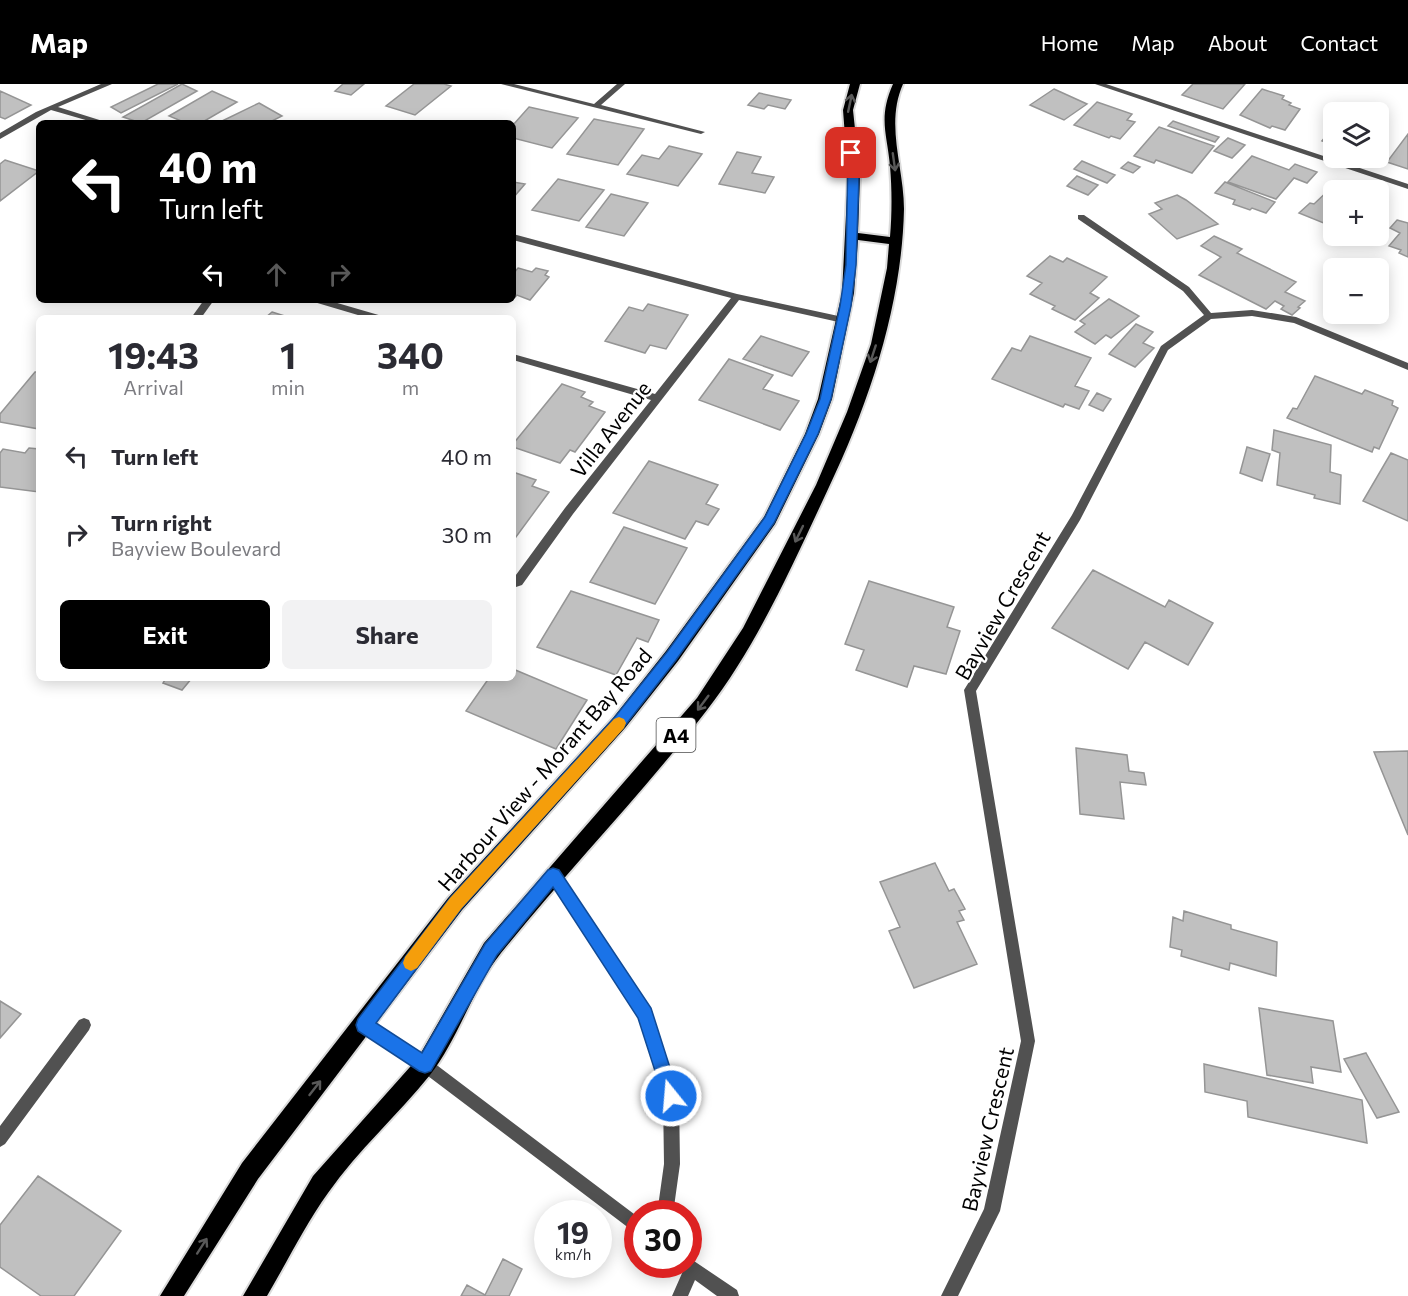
<!DOCTYPE html>
<meta charset="utf-8">
<style>
:root{--surface:#fff;--page:#f2f2f3;--text:#2b2b33;--muted:#7c7c81;--accent:#000}
body{margin:0;font-family:Commissioner,sans-serif;background:var(--page);color:var(--text);height:100vh;display:flex;flex-direction:column;font-size:22px;white-space:nowrap}
*{box-sizing:border-box;margin:0}
p{font-size:20px;color:var(--muted)}
.icon{flex:none;width:33px;height:33px;fill:none;stroke:currentColor;stroke-width:2;stroke-linecap:round;stroke-linejoin:round}
.map{position:relative;flex:1;overflow:hidden}
.drawer{position:absolute;left:36px;top:231px;width:480px;height:366px;display:flex;flex-direction:column;background:var(--surface);border-radius:9px;box-shadow:0 3px 15px #0003}
.drawer>*{flex:none}
.hud{position:absolute;left:36px;top:36px;width:480px;height:183px;border-radius:9px;box-shadow:0 3px 15px #0003;background:#000;color:#fff;overflow:hidden}
.fabs{position:absolute;left:1323px;top:18px;display:grid;gap:12px}
.fabs a{display:grid;place-items:center;width:66px;height:66px;border-radius:9px;background:var(--surface);box-shadow:0 3px 15px #0003;font-size:30px}
.speed{position:absolute;left:534px;top:1116px;display:flex;gap:12px;font-size:30px;font-weight:700;text-align:center}
.speed>*{display:grid;place-content:center;width:78px;height:78px;border-radius:50%;background:var(--surface);box-shadow:0 3px 15px #0003;line-height:1}
.speed small{font-size:15px;font-weight:400}
.speed .limit{border:9px solid #d22;background:#fff;color:#111}
.pin{position:absolute;display:grid;place-items:center;width:51px;height:51px;color:#fff;margin:-26px;border-radius:12px;box-shadow:0 3px 9px #0006}
.me{position:absolute;width:66px;margin:-33px;rotate:343deg;stroke-linejoin:round;filter:drop-shadow(0 0 4px #0008)}
.turn{display:flex;align-items:center;gap:21px;height:126px;padding:0 24px;font-size:27px}
.turn .icon{width:78px;height:78px;stroke-width:2.5}
.turn b{display:block;font-size:42px;line-height:51px}
.lanes{display:flex;align-items:center;height:57px;padding:0 24px;background:#0003;justify-content:center;gap:30px;direction:ltr}
.lanes .off{opacity:.35}
.eta{display:flex;justify-content:space-evenly;align-items:center;height:102px;text-align:center}
.eta b{font-size:36px;font-weight:700;line-height:42px}
.cta{display:flex;gap:12px;margin-top:auto;padding:12px 24px}
.cta a{flex:1;height:69px;border-radius:9px;background:var(--accent);color:#fff;font-size:24px;font-weight:700;line-height:69px;text-align:center}
.cta a+a{background:var(--page);color:var(--text)}
ul{padding:0;list-style:none}
li{display:flex;align-items:center;gap:18px;height:78px;padding:0 24px}
li div{flex:1}
li b{display:block;font-size:22px}
li em{font-style:normal}
header{display:flex;align-items:center;gap:36px;box-sizing:border-box;height:84px;padding:0 30px;background:var(--accent);color:#fff}
header strong{font-size:28px}
nav{display:flex;gap:33px;margin-inline-start:auto;font-size:21px}
.map>svg:first-child{display:block}
.building{fill:#c0c0c0;stroke:#959595;stroke-width:1.5}
.lines{fill:none;stroke-linecap:round;stroke-linejoin:round}
.trunk-casing{stroke:#dbdbdb;stroke-width:4}
.minor{fill:#515151;fill-rule:evenodd}
.trunk{fill:#000;fill-rule:evenodd}
.oneway{stroke:#595959}
.route{fill:#1a73e8;stroke:#114b97;stroke-width:1.5}
.slow{fill:#f59e0b}
.labels{text-anchor:middle;dominant-baseline:central;stroke-width:4.5;stroke-linejoin:round;paint-order:stroke}
.shield{fill:#fff;stroke:#4c4c4c;stroke-width:1.5}
.shield-label{font-size:20px;font-weight:bold;fill:#000}
.street-label{font-size:21px;fill:#000;stroke:#fff}
</style>
<header>
<strong>Map</strong>
<nav><a>Home</a><a>Map</a><a>About</a><a>Contact</a></nav>
</header>
<div class="map">
<svg width="1408" height="1212" viewBox="0 0 1408 1212">
<rect width="100%" height="100%" fill="#fff"/>
<path class="building" d="M158,0H178L121,29L111,23Z
M182,0L197,7L141,39L123,33Z
M343,0H364L351,11L335,7Z
M414,0H444L451,2L415,31L386,22Z
M1193,0H1245L1223,25L1182,11Z
M1054,5L1087,20L1064,36L1030,21Z
M1262,5L1284,12L1282,15L1291,19L1289,21L1300,25L1285,46L1272,42L1270,44L1240,31Z
M0,7L31,21L5,35L0,33Z
M212,7L237,18L201,39H186L169,32Z
M759,9L791,16L785,25L768,21L764,25L748,21Z
M1097,18L1132,30L1127,36L1135,38L1120,55L1111,52L1109,54L1074,41Z
M259,19L282,32L268,39H218Z
M529,23L578,34L552,64L513,54V41Z
M594,35L644,45L618,81L567,70Z
M1173,37L1219,53L1215,58L1168,42Z
M1334,42V61L1322,57Z
M1159,43L1214,62L1192,89L1156,76L1154,79L1134,72Z
M1408,50V85L1387,78Z
M1228,54L1245,61L1232,74L1214,67Z
M669,62L702,70L678,102L627,90L642,71L659,75Z
M737,68L761,73L752,89L774,93L765,109L719,100Z
M1252,72L1289,86L1295,80L1317,88L1307,99L1294,94L1276,115L1228,98Z
M5,76L39,87L0,117V80Z
M1082,77L1115,91L1107,99L1074,85Z
M1128,78L1140,83L1133,89L1121,84Z
M1077,92L1098,101L1088,111L1067,102Z
M558,95L604,106L579,137L532,126Z
M513,98L525,100L513,114Z
M1225,98L1275,118L1266,129L1252,124L1250,126L1233,120L1235,116L1215,109Z
M1334,101L1347,106H1334V134L1326,140L1299,129L1310,119L1314,120Z
M611,110L648,119L624,152L586,143Z
M1177,111L1186,116L1218,140L1177,155L1149,130L1162,125L1155,119Z
M1397,136L1408,139V173L1399,169L1401,166L1389,162L1400,149L1390,144Z
M1214,152L1242,165L1237,169L1296,198L1285,208L1305,217L1298,223L1300,224L1292,231L1281,225L1284,222L1275,217L1266,225L1199,191L1221,173L1201,162Z
M1050,172L1063,178L1067,174L1107,193L1090,209L1099,214L1075,236L1052,225L1055,222L1030,210L1042,199L1027,192Z
M518,184L532,188L536,184L548,187L545,191L549,193L530,216L517,211L513,215V190Z
M1109,215L1139,232L1111,254L1106,251L1095,260L1075,248L1085,240L1080,237Z
M648,220L688,231L666,265L650,261L645,269L605,257L629,223L643,227Z
M272,228L291,234H265Z
M1136,240L1153,248L1143,259L1154,264L1135,283L1109,270Z
M761,252L809,268L792,292L743,275Z
M1030,252L1091,274L1075,302L1089,307L1079,325L1065,320L1063,323L992,295L1012,264L1021,267Z
M729,275L773,291L763,305L799,317L780,346L699,316Z
M35,288H39V345L0,338V330Z
M1315,292L1362,310L1365,306L1393,317L1392,321L1398,324L1379,365L1374,363L1372,368L1287,334L1293,324L1297,325Z
M562,300L585,308L581,313L593,318L589,322L605,328L575,368L570,366L560,379L513,363V360Z
M1097,309L1111,315L1103,327L1089,321Z
M1274,346L1331,361L1330,388L1341,391L1340,420L1314,414L1315,411L1277,401L1280,369L1272,366Z
M1247,363L1270,370L1262,397L1240,389Z
M29,364L39,365V408L0,403V369L3,365L25,369Z
M1391,369L1408,376V437L1363,417Z
M649,377L718,401L706,420L719,425L708,441L696,437L685,455L613,429Z
M513,388L536,396L532,402L549,408L513,457Z
M624,443L687,464L655,520L590,498Z
M1093,486L1165,523L1169,516L1213,539L1188,581L1145,558L1128,585L1052,544Z
M869,497L954,523L947,543L960,547L946,590L914,582L907,603L856,586L864,566L845,560Z
M571,507L659,536L648,558L637,554L616,591L537,563Z
M513,585L587,616L556,665L466,627L489,594H513Z
M166,594H192L182,606L163,599Z
M1076,664L1127,671L1129,687L1144,689L1146,701L1120,698L1124,735L1080,730Z
M1408,667V751L1374,668Z
M935,779L949,807L954,805L965,825L959,827L964,836L957,838L977,880L914,904L889,847L900,843L880,798Z
M1184,827L1231,841V845L1277,858L1276,892L1230,879L1229,886L1181,872L1182,866L1170,863L1173,833L1183,837Z
M0,917L21,930L0,954Z
M1259,924L1333,937L1341,988L1311,983L1313,999L1267,991Z
M1366,969L1399,1028L1377,1034L1344,975Z
M1204,980L1362,1016L1367,1059L1248,1033L1247,1017L1205,1008Z
M38,1092L121,1147L74,1212H41L0,1183V1141Z
M503,1175L522,1185L509,1212H461L467,1201L485,1211Z"/>
<g class="lines">
<defs>
<path id="trunk" d="M850,0H860L853,26L860,92L858,149L890,153C892,129 892,106 890,82C887,49 878,34 893,0H903C885,41 904,83 904,125C902,220 870,317 829,403C795,476 757,562 707,626C642,710 568,786 501,869C472,905 459,954 430,991C398,1031 358,1066 328,1109C305,1141 287,1178 267,1212H243L313,1092L418,974L484,859L697,614L743,544L816,401L847,328L871,260L887,184L889,160L858,156L854,209L832,315L819,350L775,440L678,577L625,644L462,826L258,1095L184,1212H160L242,1079L448,814L613,634L666,567L764,433L805,350L818,315L842,209L848,92L843,26Z"/>
</defs>
<use href="#trunk" class="trunk-casing"/>
<path class="minor" d="M101,0H112L58,23L109,39H96L51,26L0,55V49L36,28Z
M501,0H514L594,20L617,0H625L601,21L705,48L701,50Z
M1095,0H1106L1408,100V105Z
M1078,131H1084L1189,203L1211,229L1252,226L1296,233L1408,279V286L1294,239L1252,232L1211,235L1168,266L1080,436L976,607L1035,957L1000,1127L958,1212H941L984,1125L1021,957L964,606L1072,431L1161,262L1204,231L1183,207L1078,135Z
M513,150L737,210L843,233L848,236L843,239L739,216L573,430L522,501L513,504V495L565,424L651,316L513,276V270L655,310L731,214L513,156Z
M204,216H214L201,234H191Z
M312,216H327L382,232L384,234H368L314,218Z
M553,785L558,787L652,930L679,1012L680,1080L673,1130H657L664,1080L663,1012L639,934L548,795L546,791L548,787Z
M84,934L89,936L91,941L89,946L5,1060L0,1063V1042L79,936Z
M364,934L430,976L638,1133V1151L420,986L359,946L357,941L359,936Z
M688,1173L737,1206L739,1212H717L695,1196L688,1212H672L683,1187L678,1180H688Z"/>
<use href="#trunk" class="trunk"/>
</g>
<defs><path id="oneway-shaft" d="M-6 0H5M1.5-3L5.5 0L1.5 3" fill="none" stroke-width="1.6" stroke-linecap="round" stroke-linejoin="round" transform="scale(1.5)"/></defs>
<g class="oneway">
<use href="#oneway-shaft" transform="translate(850 19) rotate(-78)"/>
<use href="#oneway-shaft" transform="translate(894 78) rotate(82)"/>
<use href="#oneway-shaft" transform="translate(873 270) rotate(108)"/>
<use href="#oneway-shaft" transform="translate(799 450) rotate(116)"/>
<use href="#oneway-shaft" transform="translate(703 619) rotate(127)"/>
<use href="#oneway-shaft" transform="translate(315 1004) rotate(-52)"/>
<use href="#oneway-shaft" transform="translate(202 1162) rotate(-57)"/>
</g>
<path class="route" d="M848,68L856,69L859,92L856,181L851,222L831,315L818,350L774,439L676,576L624,643L461,825L376,939L422,969L485,860L548,786L553,784L559,786L651,924L679,1012L677,1018L671,1020L665,1018L638,934L553,803L497,871L431,987L425,989L419,987L358,947L356,941L358,935L450,814L614,634L667,568L765,433L806,350L820,315L840,222L846,181Z"/>
<path class="slow" d="M619,633L624,635L626,639L624,644L461,825L417,884L411,887L405,884L403,879L405,873L450,814L614,635Z"/>
<g class="labels">
<rect class="shield" x="656.5" y="634" width="39" height="34" rx="4.5"/>
<g class="shield-label">
<text x="676" y="651">A4</text>
</g>
<g class="street-label">
<text transform="translate(610 345) rotate(-52)">Villa Avenue</text>
<text transform="translate(1002 521) rotate(-60)">Bayview Crescent</text>
<text transform="translate(544 685) rotate(-49)">Harbour View - Morant Bay Road</text>
<text transform="translate(987 1045) rotate(-77)">Bayview Crescent</text>
</g>
</g>
</svg>
<div class="fabs">
<a><svg class="icon" aria-label="layers" viewBox="0 0 24 24"><path d="M12 4l9 5-9 5-9-5zM3 14l9 5 9-5"/></svg></a>
<a>+</a>
<a>−</a>
</div>
<div class="speed"><div>19<small>km/h</small></div><div class="limit">30</div></div>
<div class="pin" style="left:851px;top:69px;background:#d93025"><svg class="icon" aria-label="arrive" viewBox="0 0 24 24"><path d="M6 21V4h12l-3 4 3 4H6"/></svg></div>
<svg class="me" style="left:671px;top:1012px" viewBox="-20 -20 40 40"><circle r="17" fill="#1a73e8" stroke="#fff" stroke-width="3"/><path d="M0-11L8 9 0 5-8 9z" fill="#fff"/></svg>
<div class="hud">
<div class="turn"><svg class="icon" aria-label="left" viewBox="0 0 24 24"><path d="M17 20v-9H6M10 6l-5 5 5 5"/></svg><div><b>40 m</b>Turn left</div></div>
<div class="lanes"><svg class="icon" aria-label="left" viewBox="0 0 24 24"><path d="M17 20v-9H6M10 6l-5 5 5 5"/></svg><svg class="icon off" aria-label="ahead" viewBox="0 0 24 24"><path d="M12 20V5M6 11l6-6 6 6"/></svg><svg class="icon off" aria-label="right" viewBox="0 0 24 24"><path d="M7 20v-9h11M14 6l5 5-5 5"/></svg></div>
</div>
<section class="drawer">
<div class="eta">
<div><b>19:43</b><p>Arrival</p></div>
<div><b>1</b><p>min</p></div>
<div><b>340</b><p>m</p></div>
</div>
<ul>
<li><svg class="icon" aria-label="left" viewBox="0 0 24 24"><path d="M17 20v-9H6M10 6l-5 5 5 5"/></svg><div><b>Turn left</b></div><em>40 m</em></li>
<li><svg class="icon" aria-label="right" viewBox="0 0 24 24"><path d="M7 20v-9h11M14 6l5 5-5 5"/></svg><div><b>Turn right</b><p>Bayview Boulevard</p></div><em>30 m</em></li>
</ul>
<div class="cta"><a>Exit</a><a>Share</a></div>
</section>
</div>
